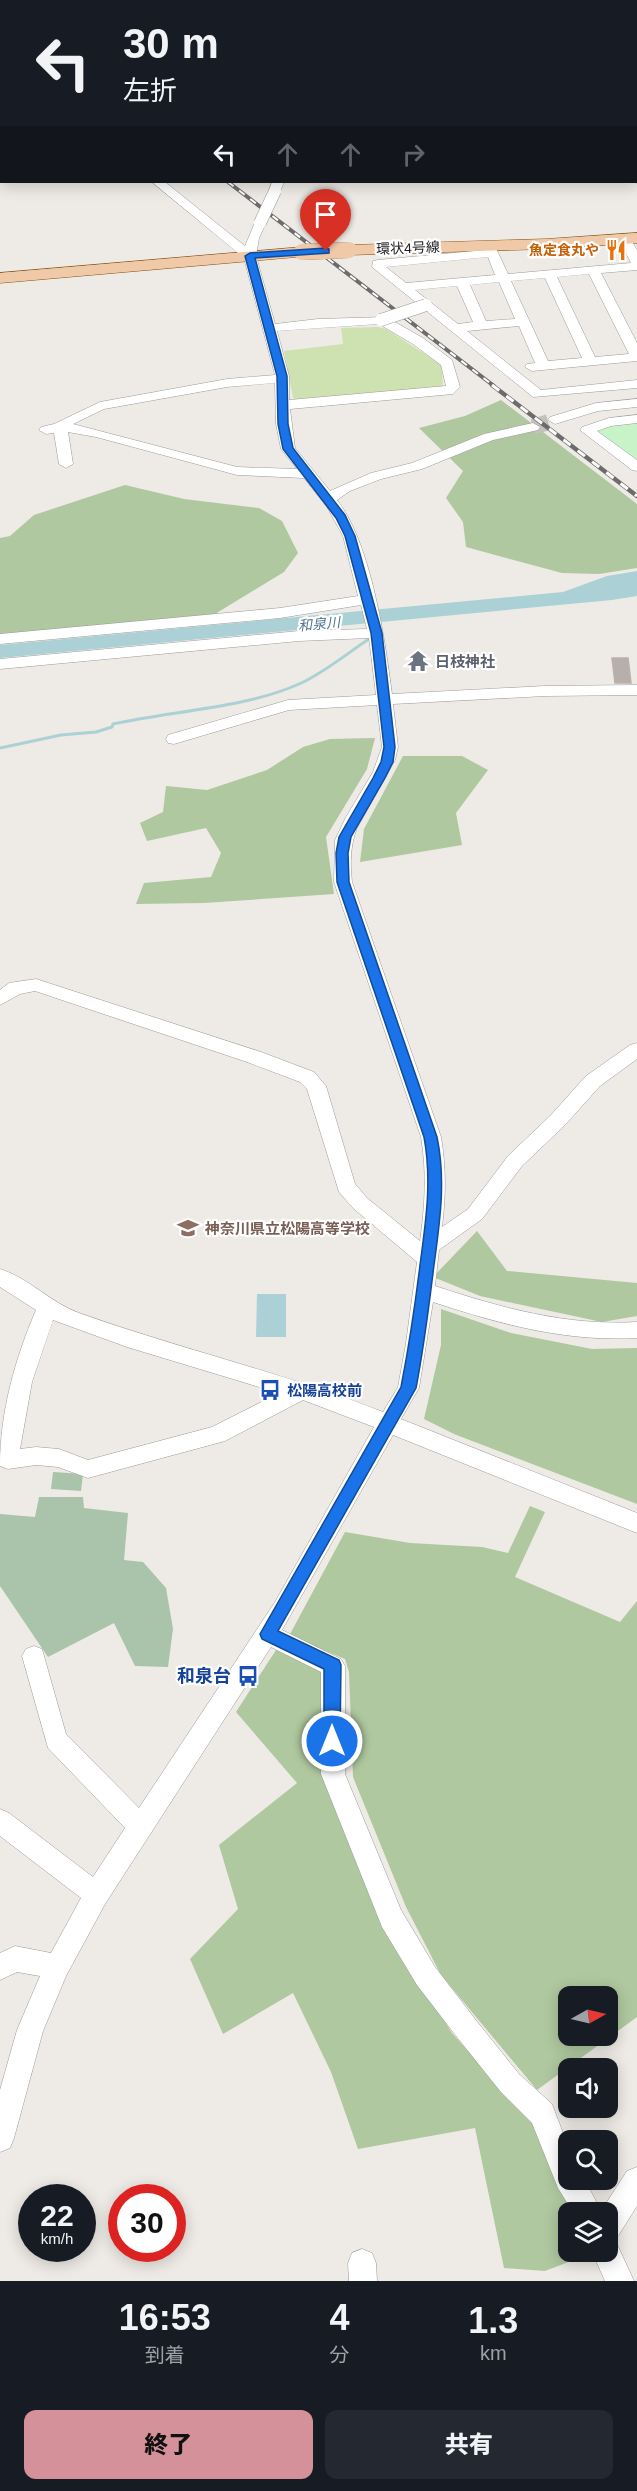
<!DOCTYPE html>
<html lang="ja">
<meta charset="utf-8">
<style>
:root{--surface:#171b24;--page:#242831;--text:#f1f3f6;--muted:#9ea1a6;--accent:#d5919a}
body{margin:0;font-family:Helvetica,"Noto Sans JP",sans-serif;background:var(--page);color:var(--text);height:100vh;display:flex;flex-direction:column;font-size:22px;white-space:nowrap}
*{box-sizing:border-box;margin:0}
p{font-size:20px;color:var(--muted)}
.icon{flex:none;width:33px;height:33px;fill:none;stroke:currentColor;stroke-width:2;stroke-linecap:round;stroke-linejoin:round}
.map{position:relative;height:2281px;overflow:hidden}
.drawer{display:flex;flex-direction:column;background:var(--surface);flex:1}
.drawer>*{flex:none}
.top-card{position:absolute;left:0px;top:0px;width:638px;height:183px;box-shadow:0 3px 15px #0003;background:#171b24;color:var(--text);overflow:hidden}
.needle{width:39px;rotate:82deg}
.fabs{position:absolute;left:558px;top:1986px;display:grid;gap:12px}
.fabs a{display:grid;place-items:center;width:60px;height:60px;border-radius:12px;background:var(--surface);box-shadow:0 3px 15px #0003;font-size:30px}
.speed{position:absolute;left:18px;top:2184px;display:flex;gap:12px;font-size:30px;font-weight:700;text-align:center}
.speed>*{display:grid;place-content:center;width:78px;height:78px;border-radius:50%;background:var(--surface);box-shadow:0 3px 15px #0003;line-height:1}
.speed small{font-size:15px;font-weight:400}
.speed .limit{border:9px solid #d22;background:#fff;color:#111}
.pin{position:absolute;display:grid;place-items:center;width:51px;height:51px;color:#fff;margin:-62px -26px;border-radius:50% 50% 50% 0;rotate:-45deg;box-shadow:0 0 6px #0007}
.pin .icon{rotate:45deg}
.me{position:absolute;width:66px;margin:-33px;rotate:0deg;stroke-linejoin:round;filter:drop-shadow(0 0 4px #0008)}
.turn{display:flex;align-items:center;gap:21px;height:126px;padding:0 24px;font-size:27px}
.turn .icon{width:78px;height:78px;stroke-width:2.5}
.turn b{display:block;font-size:42px;line-height:51px}
.lanes{display:flex;align-items:center;height:57px;padding:0 24px;background:#0003;justify-content:center;gap:30px;direction:ltr}
.lanes .off{opacity:.35}
.eta{display:flex;justify-content:space-evenly;align-items:center;height:102px;text-align:center}
.eta b{font-size:36px;font-weight:800;line-height:42px}
.action{display:flex;gap:12px;margin-top:auto;padding:12px 24px}
.action a{flex:1;height:69px;border-radius:12px;background:var(--accent);color:#111;font-size:24px;font-weight:800;line-height:69px;text-align:center}
.action a+a{background:var(--page);color:var(--text)}
.map>svg:first-child{display:block}
.grass{fill:#cee2b1}
.forest{fill:#afc89f;fill-rule:evenodd}
.cemetery{fill:#a9c4aa}
.park{fill:#c8f2c7}
.water{fill:#abd1d6}
.lines{fill:none;stroke-linecap:round;stroke-linejoin:round}
.stream{stroke:#abd1d6;stroke-width:3}
.building{fill:#b6afab;stroke:#bdb0a9;stroke-width:1.5}
.minor-tunnel{stroke:#c4c1bd;stroke-width:16;stroke-dasharray:16 8;stroke-linecap:butt}
.minor-casing{stroke:#9b9b9b;stroke-width:1}
.major-casing{stroke:#855313;stroke-width:1}
.minor{fill:#fff;fill-rule:evenodd}
.major{fill:#f0c9a8;fill-rule:evenodd}
.rail-far1-casing{stroke:#6c6c6c;stroke-width:4}
.rail-casing{stroke:#6c6c6c;stroke-width:4.5}
.rail-far1{stroke:#fff;stroke-width:2;stroke-dasharray:7;stroke-linecap:butt}
.rail{stroke:#fff;stroke-width:3;stroke-dasharray:9;stroke-linecap:butt}
.minor-bridge-casing{stroke:#9b9b9b;stroke-width:13;stroke-linecap:butt}
.major-bridge-casing{stroke:#855313;stroke-width:16;stroke-linecap:butt}
.minor-bridge{stroke:#fff;stroke-width:12}
.major-bridge{stroke:#f0c9a8;stroke-width:16}
.route{fill:#1a73e8;stroke:#114b97;stroke-width:1.5}
.labels{text-anchor:middle;dominant-baseline:central;stroke-width:4.5;stroke-linejoin:round;paint-order:stroke}
.far-street-label{font-size:14px;fill:#1e1e1e;stroke:#fff}
.far-food-label{font-size:14px;font-weight:bold;fill:#c56008;stroke:#fff;text-anchor:end}
.far-water-label{font-size:14px;font-style:italic;fill:#4f7894;stroke:#fff}
.worship-label{font-size:15px;font-weight:bold;fill:#5b616d;stroke:#fff;text-anchor:start}
.education-label{font-size:15px;font-weight:bold;fill:#785e54;stroke:#fff;text-anchor:start}
.transit-label{font-size:15px;font-weight:bold;fill:#164399;stroke:#fff;text-anchor:start}
.near-transit-label{font-size:18px;font-weight:bold;fill:#164399;stroke:#fff;text-anchor:end}
</style>
<div class="map">
<svg width="637" height="2281" viewBox="0 0 637 2281">
<rect width="100%" height="100%" fill="#eeeae5"/>
<path class="grass" d="M378,327L386,329L442,365L443,389L294,402L284,351L343,344L341,328Z"/>
<path class="forest" d="M501,400L637,504V568L599,574L562,573L466,547L463,522L446,498L463,471L419,428L465,416Z
M125,485L184,499L259,508L282,521L298,553L284,572L210,617L0,636V538L10,536L34,515Z
M375,738L367,769L326,837L334,894L204,903L136,904L144,883L211,877L221,853L206,828L147,841L140,823L163,812L166,786L207,790L267,770L303,747L330,739Z
M403,756H462L488,770L456,813L462,845L360,862L364,829Z
M477,1231L507,1271L637,1283V1316L602,1322L480,1296L433,1277Z
M441,1309L511,1333L592,1349L637,1348V1504L454,1434L424,1419L441,1345Z
M530,1506L545,1512L515,1577L620,1622L637,1601V2017L537,2090L441,1975L406,1907L353,1777L349,1672L345,1659L289,1636L345,1532L410,1543L482,1547L508,1553ZM568,1996H608V2036H568Z
M276,1650L323,1672L327,1767L380,1917L452,2033L534,2125L572,2212H568V2252L592,2253L545,2271L504,2268L475,2128L358,2149L331,2072L293,1993L223,2034L190,1959L238,1909L219,1845L297,1783L236,1712Z"/>
<path class="cemetery" d="M53,1472L83,1474L81,1491L51,1489Z
M39,1497H83L84,1508L128,1513L124,1560L143,1562L166,1588L173,1629L168,1667L135,1666L114,1623L48,1657L0,1586V1514L35,1517Z"/>
<path class="park" d="M637,422V463L594,431L610,425Z"/>
<path class="water" d="M637,571V596L612,600L0,658V645L563,592L607,576Z
M257,1294H286V1337H256Z"/>
<g class="lines">
<path class="stream" d="M0,748L61,735L96,732L112,727L113,724C171,711 246,708 299,684C324,673 346,654 369,639"/>
</g>
<path class="building" d="M612,658H628L631,683H615Z"/>
<g class="lines">
<path class="minor-tunnel" d="M533,427L555,420"/>
<defs>
<path id="minor" d="M410,0H425L426,2H411Z
M508,0H520L521,2H509Z
M636,23H637V29H636Z
M0,80H2V87H0Z
M636,174L637,175V183L633,182H636Z
M152,182H165L245,246L256,220H264L266,223L259,238L256,256L275,324L318,319L386,317L423,338L452,360L460,387L453,394L290,409L295,448L330,491L371,473L412,463L484,434L533,423L540,427L538,430L493,440L422,469L381,479L350,491L337,500C371,543 385,640 392,694L545,686L637,685V695L545,696L393,704L398,747L395,760L357,828C350,846 350,863 352,882L441,1137C446,1167 446,1196 442,1227L468,1209L508,1156L551,1115L586,1076L630,1045L637,1043V1059L600,1086L565,1125L522,1166L482,1219L439,1250L435,1286C502,1308 566,1326 637,1322V1338C565,1342 500,1324 433,1302L419,1388L401,1419L637,1513V1533L393,1435L282,1630L341,1659L345,1666V1774L401,1910L435,1967L475,2019L519,2074L552,2104L568,2146V2180H585L601,2211L627,2171L637,2167V2206L618,2236L609,2239L616,2242L634,2281H605L592,2252H608V2212H573L558,2188L532,2123L501,2092L457,2037L417,1985L382,1927L321,1774V1672L271,1647L105,1904L66,1976L43,2031L14,2138L10,2148L0,2152V2090L17,2030L40,1976L17,1972L0,1980V1953L15,1946L51,1953L81,1898L0,1836V1809L9,1813L93,1877L125,1828L48,1748L22,1656L26,1649L34,1646L42,1649L66,1734L139,1808L275,1602L374,1427L303,1400L225,1441L88,1478L58,1467L36,1465L8,1469L0,1466C0,1412 15,1359 36,1310L0,1287V1269C29,1278 51,1303 79,1313C180,1349 284,1373 383,1412L398,1387L406,1343L417,1262L353,1208L339,1192L307,1089L300,1082L247,1062L35,991L20,994L0,1005V990L9,983L36,979L261,1052L314,1072L326,1086L355,1184L367,1198L420,1241C425,1205 427,1173 421,1137L334,882L335,840L346,817L373,772L382,747L377,705L289,710L174,744L168,743L166,739L168,735L288,700L376,695L369,638L299,641L0,669V659L299,631L367,629L361,605L280,618L0,644V634L280,608L358,596L343,536L327,507L304,478L237,475L96,437L68,432L73,464L66,468L59,464L54,433L46,434L39,430L41,427L54,424L100,402L227,379L275,375L244,258ZM379,324L413,344L441,365L446,386L289,400V376L277,331ZM275,383L276,424L281,449L297,469L237,467L73,424L104,409L227,387ZM53,1320L127,1347L279,1393L212,1427L88,1460L59,1449L36,1447L20,1449L32,1382Z
M272,182H284L279,194H271L269,191Z
M625,235L629,236L637,250V270L601,273L637,343V361L532,371L525,367L527,364L535,363L519,326L467,331L541,390L637,380V388L533,397L372,267L373,261L378,260L485,250L483,246L489,242L495,246L508,274L631,263L619,239ZM488,257L495,275L406,283L386,267ZM589,274L629,354L595,357L557,277ZM545,278L582,358L548,361L511,281ZM499,282L515,319L486,321L470,285ZM457,286L473,322L458,324L415,290Z
M637,399V407L598,411L555,424L548,420L550,417L596,403Z
M637,415V423L611,426L597,431L637,460V471L632,470L580,430L582,427L609,418Z
M362,2249L372,2253L376,2263L377,2281H349L348,2263L352,2253Z"/>
<path id="major" d="M637,233V243L546,249L349,255L341,250L349,245L546,239Z
M302,247L308,248L310,252L308,256L0,283V273Z"/>
</defs>
<use href="#minor" class="minor-casing"/>
<use href="#major" class="major-casing"/>
<use href="#minor" class="minor"/>
<use href="#major" class="major"/>
<defs>
<path id="rail-far1" d="M2,0L4,2
M228,182L494,386"/>
<path id="rail" d="M492,385L637,496"/>
</defs>
<use href="#rail-far1" class="rail-far1-casing"/>
<use href="#rail" class="rail-casing"/>
<use href="#rail-far1" class="rail-far1"/>
<use href="#rail" class="rail"/>
<defs>
<path id="minor-bridge" d="M260,223L275,191
M381,320L426,305"/>
<path id="major-bridge" d="M302,252L349,250"/>
</defs>
<use href="#minor-bridge" class="minor-bridge-casing"/>
<use href="#major-bridge" class="major-bridge-casing"/>
<use href="#minor-bridge" class="minor-bridge"/>
<use href="#major-bridge" class="major-bridge"/>
</g>
<path class="route" d="M326,248L329,249V253L255,258L287,376L288,424L293,448L345,515L355,536L382,633L395,747L393,762L385,778L351,837L348,853L349,882L437,1137C446,1180 440,1221 434,1265C429,1306 424,1347 416,1388L278,1631L339,1660L341,1665L340,1741L338,1747L332,1749L326,1747L324,1741V1669L262,1639L260,1634L401,1387C409,1346 415,1306 420,1265C426,1221 432,1180 424,1137L337,882L336,853L339,837L373,778L381,762L384,747L371,633L345,536L336,518L283,449L278,424L277,376L245,256L250,253Z"/>
<defs>
<symbol id="restaurant-bare" viewBox="-9 -9 18 18"><path d="M-5-6h1v4h1v-4h1v4h1v-4h1v5L-1.5 .5V6h-2V.5L-5-1ZM5-6V6H3V1.5H1.5Q1.5-4 5-6Z" fill="#e8710a" stroke="#fff" stroke-width="2.5" paint-order="stroke"/></symbol>
<symbol id="temple-bare" viewBox="-9 -9 18 18"><path d="M0-6L5-2H3V0L6.5 2.5H4V6H1.5V3h-3V6H-4V2.5H-6.5L-3 0V-2H-5Z" fill="#6b7280" stroke="#fff" stroke-width="2.5" paint-order="stroke"/></symbol>
<symbol id="school-bare" viewBox="-9 -9 18 18"><path d="M0-5L7-2L0 1L-7-2ZM-4 1L0 2.5L4 1V4Q0 6-4 4Z" fill="#8d6e63" stroke="#fff" stroke-width="2.5" paint-order="stroke"/></symbol>
<symbol id="bus-bare" viewBox="-9 -9 18 18"><path d="M-5-6H5V4H4V6H2V4H-2V6H-4V4H-5ZM-3.5-4V0h7V-4ZM-3.5 1.2v1.5H-2V1.2ZM2 1.2v1.5H3.5V1.2Z" fill="#1a4fb4" stroke="#fff" stroke-width="2.5" paint-order="stroke"/></symbol>
</defs>
<g fill-rule="evenodd">
<use href="#restaurant-bare" x="601" y="235" width="30" height="30"/>
<use href="#temple-bare" x="403" y="646" width="30" height="30"/>
<use href="#school-bare" x="173" y="1213" width="30" height="30"/>
<use href="#bus-bare" x="255" y="1375" width="30" height="30"/>
<use href="#bus-bare" x="233" y="1661" width="30" height="30"/>
</g>
<g class="labels">
<g class="far-street-label">
<text transform="translate(408 248) rotate(-2)">環状4号線</text>
</g>
<g class="far-food-label">
<text x="599" y="250">魚定食丸や</text>
</g>
<g class="far-water-label">
<text transform="translate(319 624) rotate(-5)">和泉川</text>
</g>
<g class="worship-label">
<text x="435" y="661">日枝神社</text>
</g>
<g class="education-label">
<text x="205" y="1228">神奈川県立松陽高等学校</text>
</g>
<g class="transit-label">
<text x="287" y="1390">松陽高校前</text>
</g>
<g class="near-transit-label">
<text x="231" y="1676">和泉台</text>
</g>
</g>
</svg>
<div class="fabs">
<a><svg class="needle" viewBox="-14 -14 28 28"><path d="M0-13l5 13h-10z" fill="#e53935"/><path d="M0 13l5-13h-10z" fill="#9ea1a6"/></svg></a>
<a><svg class="icon" aria-label="sound" viewBox="0 0 24 24"><path d="M4 9h4l5-4v14l-5-4H4zM17 9q2 3 0 6"/></svg></a>
<a><svg class="icon" aria-label="search" viewBox="0 0 24 24"><circle cx="10" cy="10" r="6"/><path d="M15 15l6 6"/></svg></a>
<a><svg class="icon" aria-label="layers" viewBox="0 0 24 24"><path d="M12 4l9 5-9 5-9-5zM3 14l9 5 9-5"/></svg></a>
</div>
<div class="speed"><div>22<small>km/h</small></div><div class="limit">30</div></div>
<div class="pin" style="left:326px;top:251px;background:#d93025"><svg class="icon" aria-label="arrive" viewBox="0 0 24 24"><path d="M6 21V4h12l-3 4 3 4H6"/></svg></div>
<svg class="me" style="left:332px;top:1741px" viewBox="-20 -20 40 40"><circle r="17" fill="#1a73e8" stroke="#fff" stroke-width="3"/><path d="M0-11L8 9 0 5-8 9z" fill="#fff"/></svg>
<div class="top-card">
<div class="turn"><svg class="icon" aria-label="left" viewBox="0 0 24 24"><path d="M17 20v-9H6M10 6l-5 5 5 5"/></svg><div><b>30 m</b>左折</div></div>
<div class="lanes"><svg class="icon" aria-label="left" viewBox="0 0 24 24"><path d="M17 20v-9H6M10 6l-5 5 5 5"/></svg><svg class="icon off" aria-label="ahead" viewBox="0 0 24 24"><path d="M12 20V5M6 11l6-6 6 6"/></svg><svg class="icon off" aria-label="ahead" viewBox="0 0 24 24"><path d="M12 20V5M6 11l6-6 6 6"/></svg><svg class="icon off" aria-label="right" viewBox="0 0 24 24"><path d="M7 20v-9h11M14 6l5 5-5 5"/></svg></div>
</div>
</div>
<section class="drawer">
<div class="eta">
<div><b>16:53</b><p>到着</p></div>
<div><b>4</b><p>分</p></div>
<div><b>1.3</b><p>km</p></div>
</div>
<div class="action"><a>終了</a><a>共有</a></div>
</section>
